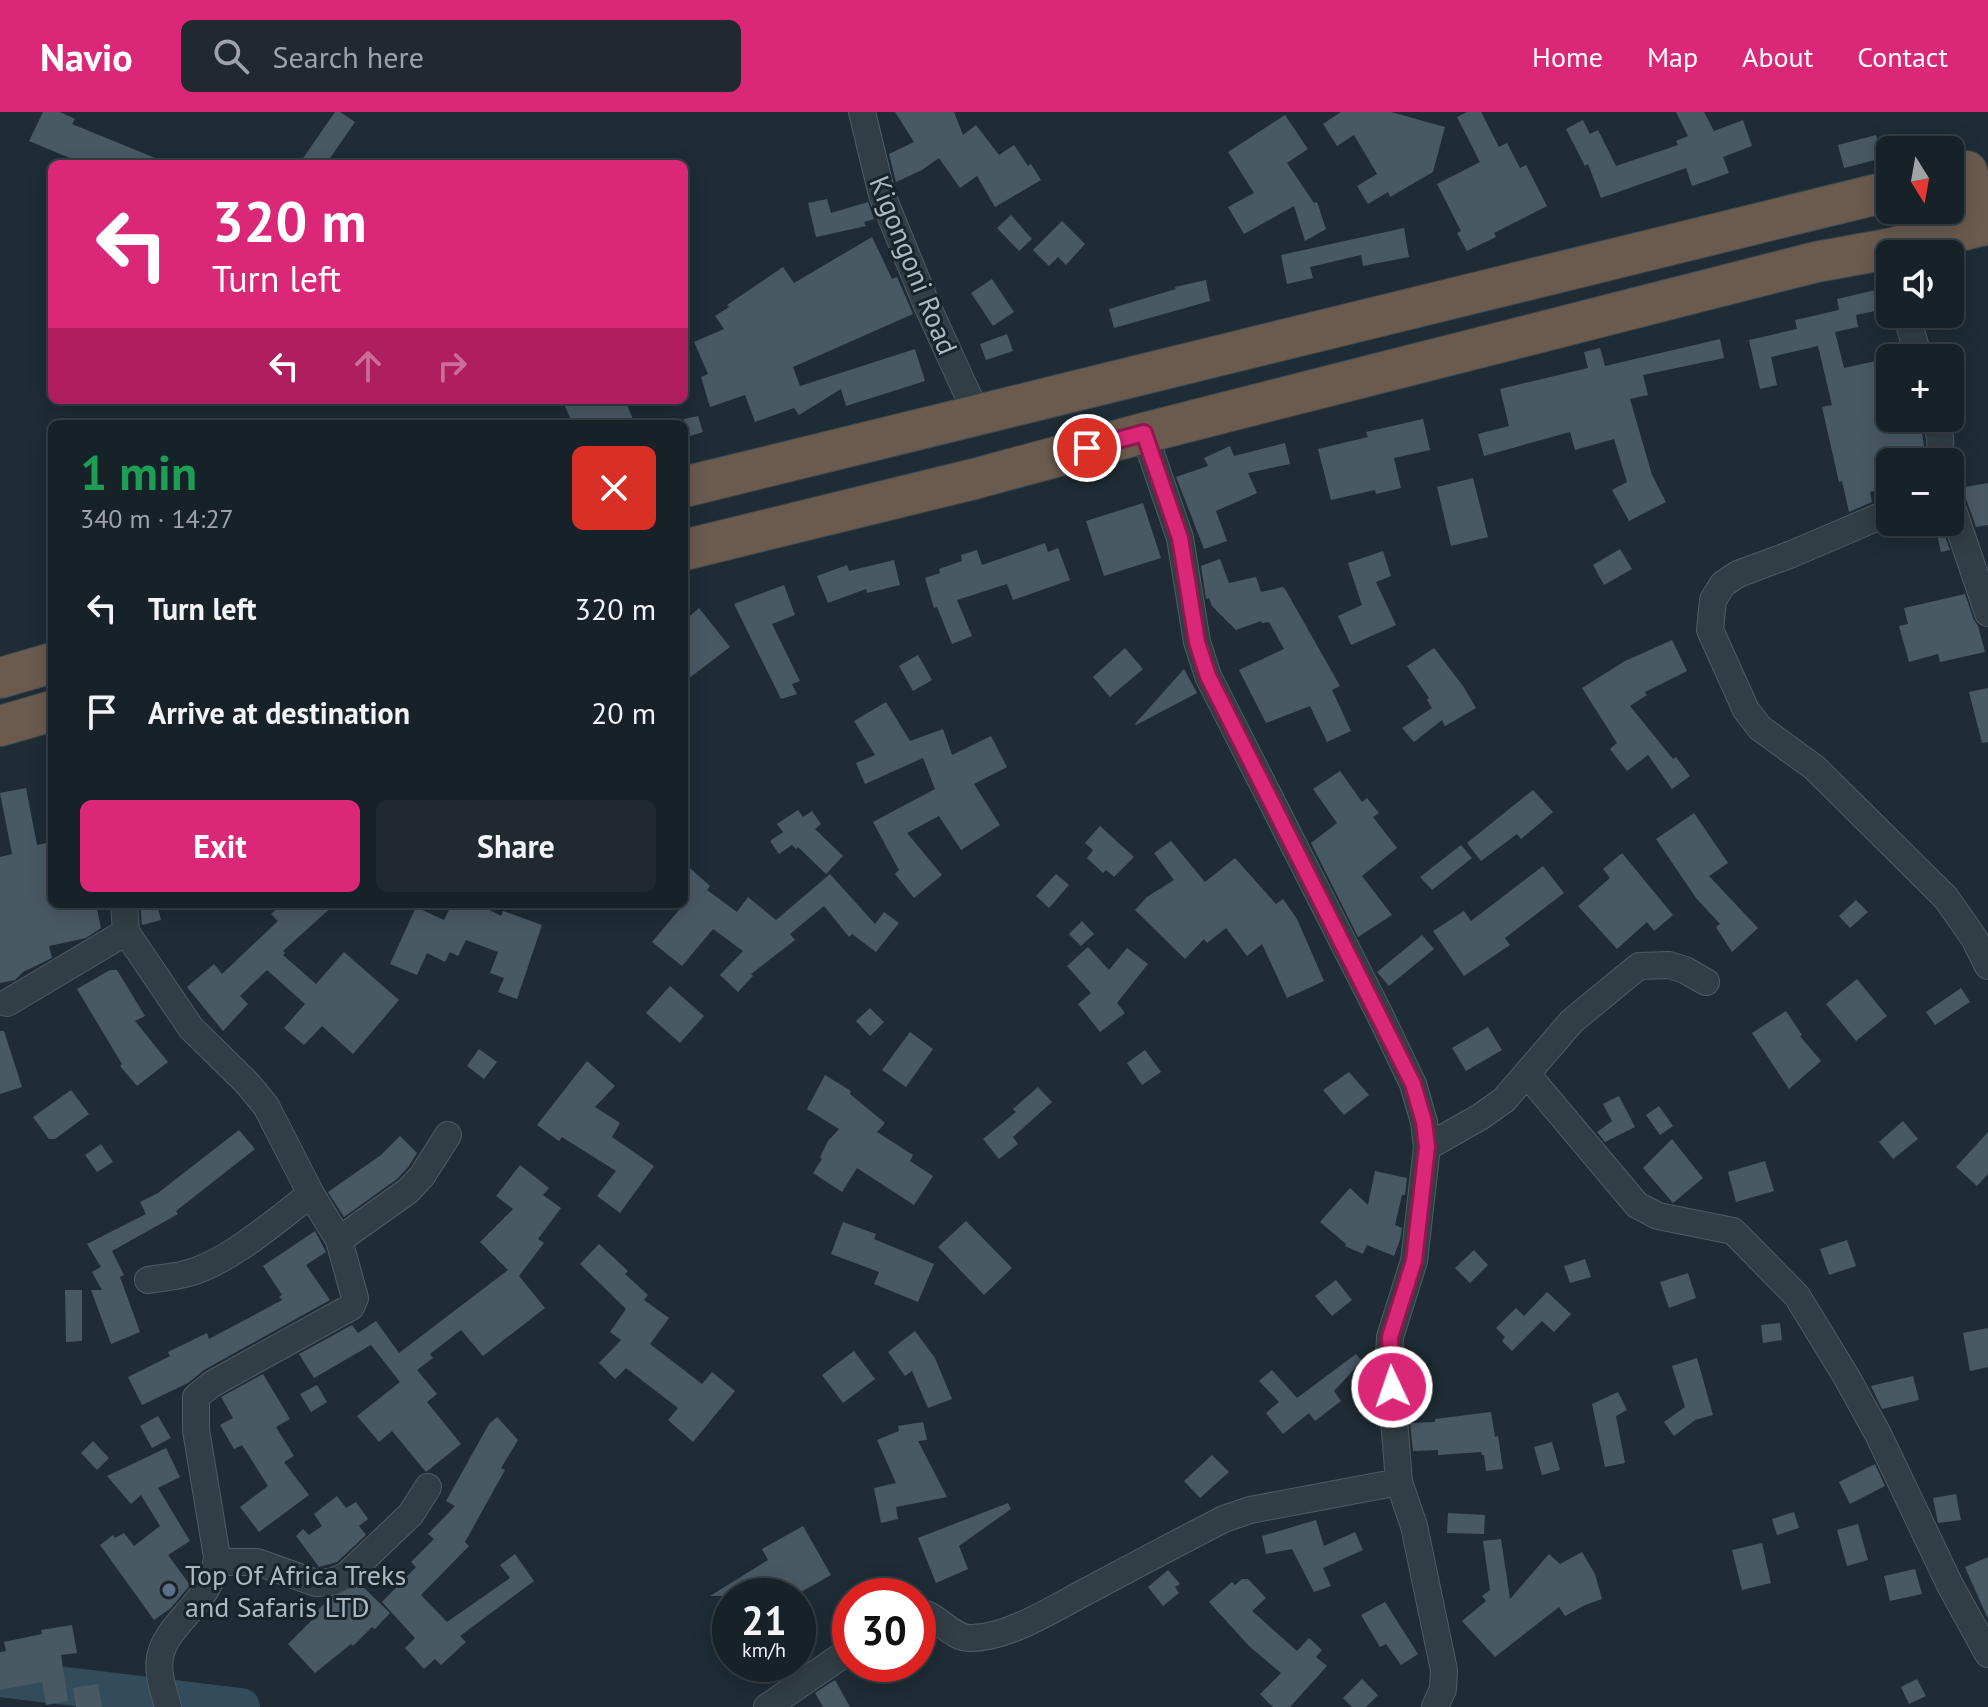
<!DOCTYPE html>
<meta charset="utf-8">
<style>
:root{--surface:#172128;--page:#202930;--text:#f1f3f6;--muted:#9ea3a8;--line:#363e45;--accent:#db2777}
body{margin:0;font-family:"PT Sans",sans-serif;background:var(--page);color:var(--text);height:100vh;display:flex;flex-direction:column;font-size:30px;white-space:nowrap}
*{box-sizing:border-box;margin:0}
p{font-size:26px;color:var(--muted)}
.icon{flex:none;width:44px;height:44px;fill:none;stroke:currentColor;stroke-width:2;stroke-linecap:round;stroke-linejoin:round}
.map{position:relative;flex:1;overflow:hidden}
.drawer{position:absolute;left:48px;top:308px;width:640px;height:488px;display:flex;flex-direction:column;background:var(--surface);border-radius:12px;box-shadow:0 4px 20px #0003,0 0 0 2px var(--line)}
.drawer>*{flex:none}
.banner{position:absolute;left:48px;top:48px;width:640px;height:244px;border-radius:12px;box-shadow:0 4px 20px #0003,0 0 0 2px var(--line);background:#db2777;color:#fff;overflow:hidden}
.needle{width:52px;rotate:169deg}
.fabs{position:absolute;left:1876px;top:24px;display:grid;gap:16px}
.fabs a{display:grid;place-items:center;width:88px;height:88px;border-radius:12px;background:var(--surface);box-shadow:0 4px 20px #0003,0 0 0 2px var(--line);font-size:40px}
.speed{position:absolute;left:712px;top:1466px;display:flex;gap:16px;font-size:40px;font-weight:700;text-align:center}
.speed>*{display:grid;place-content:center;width:104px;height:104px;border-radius:50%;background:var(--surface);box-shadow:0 4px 20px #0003,0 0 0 2px var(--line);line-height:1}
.speed small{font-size:20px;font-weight:400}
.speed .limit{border:12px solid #d22;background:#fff;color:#111}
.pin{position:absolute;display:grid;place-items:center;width:68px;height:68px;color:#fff;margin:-34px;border:4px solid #fff;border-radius:50%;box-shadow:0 2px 8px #0007}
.me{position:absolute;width:88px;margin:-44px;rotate:357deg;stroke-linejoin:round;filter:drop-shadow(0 0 6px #0008)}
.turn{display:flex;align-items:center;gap:28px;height:168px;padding:0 32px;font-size:36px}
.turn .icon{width:104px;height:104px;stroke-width:2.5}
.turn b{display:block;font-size:56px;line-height:68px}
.lanes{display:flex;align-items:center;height:76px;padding:0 32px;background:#0003;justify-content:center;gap:40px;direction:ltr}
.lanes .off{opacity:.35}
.round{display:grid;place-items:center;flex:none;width:84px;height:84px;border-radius:12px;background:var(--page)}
.overview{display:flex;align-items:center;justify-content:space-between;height:136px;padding:0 32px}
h1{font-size:48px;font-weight:800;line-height:60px;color:#1e9e55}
.primary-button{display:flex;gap:16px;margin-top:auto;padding:16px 32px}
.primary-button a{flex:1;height:92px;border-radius:12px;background:var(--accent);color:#fff;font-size:32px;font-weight:800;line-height:92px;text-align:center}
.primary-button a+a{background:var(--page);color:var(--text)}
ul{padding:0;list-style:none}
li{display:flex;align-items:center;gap:24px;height:104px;padding:0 32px}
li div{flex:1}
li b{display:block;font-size:30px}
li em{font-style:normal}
header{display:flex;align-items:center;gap:48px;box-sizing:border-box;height:112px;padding:0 40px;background:var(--accent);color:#fff}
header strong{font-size:38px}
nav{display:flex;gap:44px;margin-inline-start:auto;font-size:28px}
.search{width:560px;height:72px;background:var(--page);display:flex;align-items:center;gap:20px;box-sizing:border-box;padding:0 28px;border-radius:12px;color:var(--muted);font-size:30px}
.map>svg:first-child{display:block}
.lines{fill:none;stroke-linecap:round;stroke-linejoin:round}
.river{stroke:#324c5c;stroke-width:38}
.building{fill:#495964}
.minor-casing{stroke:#4f5c64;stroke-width:28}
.highway-casing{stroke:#3d4950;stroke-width:42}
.minor{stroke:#323e45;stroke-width:26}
.highway{stroke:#6b5b4f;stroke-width:40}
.route-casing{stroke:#8e194d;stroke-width:20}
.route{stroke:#db2777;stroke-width:14}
.service-dot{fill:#5c6f8a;stroke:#18232a;stroke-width:3}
.labels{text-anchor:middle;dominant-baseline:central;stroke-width:6;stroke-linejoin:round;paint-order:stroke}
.street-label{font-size:28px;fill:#abb9c3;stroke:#18232a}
.poi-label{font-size:28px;fill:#abb9c3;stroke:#18232a;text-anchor:start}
</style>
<header>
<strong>Navio</strong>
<div class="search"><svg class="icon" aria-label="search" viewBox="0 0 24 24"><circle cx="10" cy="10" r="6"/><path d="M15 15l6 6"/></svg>Search here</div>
<nav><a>Home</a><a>Map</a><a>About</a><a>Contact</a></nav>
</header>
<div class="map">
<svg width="1988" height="1595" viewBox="0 0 1988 1595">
<rect width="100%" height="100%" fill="#1f2c35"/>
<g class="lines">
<path class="river" d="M0,1566L241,1595"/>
</g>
<path class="building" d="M43,0H60L75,7L72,12L170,52H84L29,29Z
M335,0H340L355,10L326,52H299Z
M895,0H954L963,23L976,13L999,43L1014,33L1028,54L1031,52L1041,68L995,95L977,64L960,76L939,46L922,58L896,70L889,42L914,30Z
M1341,0H1391L1445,15L1433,60L1390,85L1388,80L1368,92L1357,74L1377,62L1354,23L1337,34L1323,12Z
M1467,0H1481L1499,35L1507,31L1520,56L1526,53L1547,94L1494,121L1496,125L1467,139L1457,121L1461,119L1437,72L1480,50L1457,5Z
M1676,0H1704L1714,19L1743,8L1752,34L1723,45L1729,61L1692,74L1686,56L1601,86L1588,52L1585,54L1566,17L1583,8L1590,22L1598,18L1616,54L1678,33L1676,29L1688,24Z
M1285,3L1308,37L1287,51L1314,91L1317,90L1326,117L1305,129L1294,94L1244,122L1228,95L1254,81L1228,40Z
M1876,23L1883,46L1844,56L1838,33Z
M827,87L831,101L868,90L874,107L864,110L866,114L816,125L808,91Z
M1011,103L1032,127L1019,139L997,116Z
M1062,109L1085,132L1066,153L1058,145L1049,154L1033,138Z
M1404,116L1409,145L1363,154L1361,143L1310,155L1313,166L1287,172L1281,143Z
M872,125L892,167L897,165L913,202L793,255L800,274L915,237L925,269L846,294L841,277L799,303L794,296L755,310L745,283L710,295L701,265L708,262L694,230L724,217L715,204L729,195L727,193L783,155L794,171Z
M992,167L1014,200L993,214L971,181Z
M1206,168L1210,189L1114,216L1109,197L1176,177L1175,175Z
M1880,177L1885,197L1856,203L1858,215L1835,220L1844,256L1885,247L1890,267V306H1895L1898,319L1921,314L1924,334L1874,346L1882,377L1870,380L1872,390L1849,400L1842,369L1839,370L1822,295L1832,293L1818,234L1771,245L1777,273L1760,277L1749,228L1797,217L1795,208L1839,198L1837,187Z
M1007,222L1013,239L986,248L980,232Z
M1720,227L1724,246L1643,263L1648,283L1630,287L1652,363L1666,390L1629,409L1612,378L1627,370L1614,327L1575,338L1570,320L1484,344L1478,322L1509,314L1500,277L1588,256L1584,240L1600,236L1605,254Z
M562,288H625L635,312H573Z
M698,304L703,320L684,326V307Z
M1423,307L1430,338L1394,346L1401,376L1376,382L1375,378L1331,388L1318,337L1368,325L1366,320Z
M1285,331L1290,352L1248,361L1257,381L1216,399L1227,429L1204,437L1176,365L1208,354L1204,346L1230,334L1234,344Z
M1473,366L1488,425L1451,434L1437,375Z
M1988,371V413L1976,415L1965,384L1959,376Z
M1143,391L1161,446L1104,464L1086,409Z
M1934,410H1940L1950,438L1941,440Z
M1045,431L1048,440L1058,436L1070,468L1013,488L1007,472L957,488L972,524L952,532L937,495L934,496L925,466L940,461L939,457L962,449L961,443L977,438L982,453Z
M1620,437L1632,457L1604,473L1593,453Z
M1383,439L1391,464L1376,470L1396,513L1351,533L1338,504L1362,493L1348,451Z
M1220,447L1229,471L1256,465L1261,480L1283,475L1285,477L1340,574L1332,578L1351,619L1327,630L1310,594L1266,611L1239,558L1284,537L1269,510L1262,511L1261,509L1236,518L1212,494L1209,486L1206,487L1201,454Z
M894,448L900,473L867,481L866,477L828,491L817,464L847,453L849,459Z
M784,473L795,503L772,512L800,569L792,572L797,582L781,587L734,492Z
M1965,482L1973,506L1978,514L1985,540L1940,550L1938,542L1909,550L1899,514L1908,512L1904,496Z
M699,496L730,535L684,570V509Z
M1672,528L1687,559L1645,580L1647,583L1630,594L1673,647L1676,645L1690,664L1672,677L1648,643L1627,659L1610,637L1617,631L1582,576L1625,549Z
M1125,536L1143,557L1110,585L1093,565Z
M1434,536L1463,574L1476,596L1445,614L1442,608L1414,630L1402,616L1432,596L1427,588L1429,586L1407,554Z
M918,543L932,568L913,579L899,554Z
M1184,557L1197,581L1136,613L1135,612Z
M1988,576V630L1982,631L1969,580Z
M886,590L910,629L943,617L952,643L991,624L1007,655L974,672L1000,713L961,738L939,704L907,721L942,763L914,786L895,762L899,758L873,710L935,677L923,646L865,672L856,651L875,643L854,609Z
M1340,659L1362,690L1367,686L1379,701L1373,705L1397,736L1362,764L1392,803L1358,825L1311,731L1337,711L1313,677Z
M26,676L37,733L52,730V792H96L101,816L86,826L49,834L52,846L23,860L15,868L0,871V745L12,742L0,681Z
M1533,678L1553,700L1521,727L1517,722L1481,749L1467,731Z
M798,698L803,705L812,699L821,712L815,717L843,744L826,762L798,735L796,737L792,733L779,742L770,729L783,720L777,712Z
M1694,701L1728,751L1709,764L1758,816L1732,840L1716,815L1720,812L1696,786L1656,727Z
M1100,714L1134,745L1114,765L1106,758L1103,761L1087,746L1093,738L1085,731Z
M1171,729L1205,770L1235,746L1276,792L1283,787L1297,807L1324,869L1287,886L1262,832L1247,844L1226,816L1207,831L1204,827L1185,847L1135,798L1147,785L1174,768L1154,741Z
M1461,733L1472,746L1432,778L1420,765Z
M1622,741L1673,803L1654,819L1647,810L1617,837L1578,794L1610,766L1603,757Z
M684,751L710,774L707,778L737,800L748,785L776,808L830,762L875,812L884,800L899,811L876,840L852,822L849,825L824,794L790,822L795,828L751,862L753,864L738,880L720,863L743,839L713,817L682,854L652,830L684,792Z
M1543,754L1564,781L1505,826L1510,833L1464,864L1433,819L1464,799L1471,809Z
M1056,762L1069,773L1049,796L1036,784Z
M1856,788L1868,800L1850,816L1839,804Z
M140,792H157L161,808L142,813Z
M282,792H335L283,839L285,841L283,843L316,872L344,840L399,888L353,942L322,914L304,933L284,916L305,892L267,858L240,884L248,892L223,919L187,875L214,852L222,862L278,809L271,802Z
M452,792H478L501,804L503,799L542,813L517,887L498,880L504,866L490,861L498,840L466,828L458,844L450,840L445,850L427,841L417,863L390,852L416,795L444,808Z
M1082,809L1094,822L1081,834L1069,822Z
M1422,823L1434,837L1389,874L1377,860Z
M1088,835L1109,858L1127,836L1148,852L1117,891L1125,901L1100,920L1078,892L1091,881L1067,854Z
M110,858H117L145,904L135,909L168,950L137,974L120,954L122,952L77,877Z
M1857,867L1887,904L1856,929L1826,892Z
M670,874L704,904L680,931L646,901Z
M1961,876L1970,890L1935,913L1926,900Z
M870,896L884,910L870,924L856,909Z
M1786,899L1802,923L1800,924L1821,949L1789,977L1752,921Z
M1488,915L1502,938L1466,959L1452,936Z
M0,919H4L22,975L0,982Z
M910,920L933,937L906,975L882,958Z
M479,937L497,950L484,967L467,954Z
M1145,938L1161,960L1142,973L1127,951Z
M587,949L615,974L595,995L620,1011L612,1025L654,1054L620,1101L597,1084L616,1059L562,1025L559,1029L537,1013Z
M1349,960L1369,983L1344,1003L1323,978Z
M825,963L851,979L850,982L885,1011L877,1020L913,1043L910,1049L933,1064L914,1093L857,1056L842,1080L813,1061L822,1047L820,1045L828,1029L839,1017L807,997Z
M1038,975L1052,990L1013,1025L1018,1032L999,1047L983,1027L1016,1000L1013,997Z
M71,978L89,1002L55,1027H49L33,1005Z
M1619,984L1635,1015L1605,1030L1597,1020L1612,1009L1603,992Z
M1659,994L1673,1014L1660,1023L1646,1003Z
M1903,1009L1918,1027L1893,1047L1879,1030Z
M239,1018L255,1037L176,1099L178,1102L112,1139L124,1163L120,1165L140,1220L111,1232L91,1178H102L92,1160L101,1155L87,1132L146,1102L140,1090L158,1081Z
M1988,1020V1062L1977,1074L1956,1055Z
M400,1024L417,1041L409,1054L397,1067L344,1105L328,1080L381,1043Z
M1672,1027L1703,1066L1673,1091L1643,1056Z
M101,1032L113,1050L97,1060L85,1043Z
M1765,1049L1774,1079L1736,1090L1728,1060Z
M520,1053L549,1076L543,1083L561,1096L538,1127L544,1131L519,1164L545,1196L483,1244L461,1218L430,1242L433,1246L417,1258L437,1282L427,1290L461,1332L426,1360L392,1319L379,1330L357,1304L400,1270L371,1233L314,1266L299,1242L352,1213L358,1221L376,1209L399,1241L508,1158L480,1130L513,1097L496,1084Z
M1375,1059L1407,1066L1405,1083H1402L1395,1113L1402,1116L1400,1128L1394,1144L1367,1133L1363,1142L1345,1134L1346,1132L1320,1110L1350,1076L1368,1093Z
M966,1109L1012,1156L984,1183L938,1135Z
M843,1110L876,1122L874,1127L934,1152L918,1190L874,1172L879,1160L831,1142Z
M315,1119L326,1140L306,1153L330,1188L204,1258L188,1271L142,1293L128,1265L170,1244L168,1240L207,1221L209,1227L282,1188L279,1185L282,1183L263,1154Z
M1847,1128L1856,1154L1829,1163L1820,1137Z
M599,1132L628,1159L625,1162L648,1183L644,1188L669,1206L650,1232L702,1272L712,1260L735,1279L693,1330L668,1308L678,1296L626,1256L615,1267L599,1251L621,1228L610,1220L626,1197L580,1152Z
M1474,1138L1488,1153L1470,1171L1455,1156Z
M1585,1147L1591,1165L1570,1171L1564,1154Z
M1688,1161L1696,1186L1669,1196L1660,1170Z
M1336,1168L1352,1188L1332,1204L1315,1184Z
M65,1178H82V1229L66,1230Z
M1547,1180L1571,1202L1554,1220L1542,1209L1512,1239L1502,1229L1505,1225L1496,1216L1516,1196L1524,1204Z
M1780,1211L1782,1228L1763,1231L1761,1213Z
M1988,1216V1255L1970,1259L1963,1221Z
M915,1219L935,1246L952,1287L928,1296L912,1259L905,1264L888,1240Z
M854,1239L875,1267L843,1291L822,1263Z
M1356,1242L1362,1249L1334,1279L1341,1289L1315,1309L1309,1301L1283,1322L1266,1301L1279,1290L1259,1269L1272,1258L1297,1286Z
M1697,1246L1713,1303L1695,1308L1674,1324L1664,1310L1685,1295L1672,1254Z
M263,1262L290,1307L276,1315L294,1344L284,1350L309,1383L259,1420L240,1395L268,1374L242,1333L234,1337L220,1313L233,1306L221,1285Z
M1913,1264L1919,1288L1882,1297L1871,1274Z
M317,1273L327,1290L311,1300L300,1282Z
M1618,1280L1627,1298L1616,1304L1625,1351L1605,1355L1592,1292Z
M1491,1300L1495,1325L1498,1324L1503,1357L1486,1359L1484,1343H1482L1481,1340L1438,1343V1338L1413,1339L1410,1311L1435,1310V1307Z
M158,1304L171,1326L152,1336L140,1314Z
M497,1305L518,1328L501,1356L505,1358L465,1430L469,1434L421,1483L447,1510L510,1466L500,1453L515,1442L534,1469L460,1524L466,1530L441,1553L435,1547L424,1557L405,1536L415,1526L382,1490L416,1455L411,1450L434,1427L428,1422L455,1394L446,1389L489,1312Z
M923,1310L927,1328L918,1329L947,1385L896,1395L898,1407L881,1411L874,1376L896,1371L877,1328L899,1319L898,1314Z
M93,1329L109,1346L97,1358L81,1341Z
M1552,1330L1560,1358L1542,1363L1534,1335Z
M166,1336L180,1365L158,1376L190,1429L168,1443L190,1473L171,1496L154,1508L100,1433L113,1423L115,1426L124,1421L134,1434L160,1414L141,1383L131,1392L107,1364Z
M1212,1343L1229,1360L1200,1386L1184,1369Z
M1875,1352L1885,1374L1850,1392L1839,1370Z
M1956,1382L1961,1408L1938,1411L1933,1386Z
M337,1384L346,1396L356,1390L368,1407L359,1414L366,1423L337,1450L319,1455L296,1424L303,1417L309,1423L322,1414L314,1402Z
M1008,1391L1011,1397L959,1434L968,1457L936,1471L918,1426Z
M1794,1400L1799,1416L1777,1423L1772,1407Z
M1448,1401L1485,1403L1484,1422L1447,1421Z
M1316,1408L1324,1434L1355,1420L1363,1438L1323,1456L1331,1474L1314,1480L1292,1437L1266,1442L1262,1424Z
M1858,1412L1868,1448L1847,1454L1837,1418Z
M803,1414L831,1463L794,1484H710L768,1448L762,1437Z
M1501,1427L1510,1487L1549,1442L1560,1452L1582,1440L1595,1462L1602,1487L1585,1493L1565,1504L1559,1495L1495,1545L1462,1509L1486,1489L1482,1484L1490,1478L1483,1429Z
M1762,1431L1771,1471L1742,1478L1732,1438Z
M1988,1445V1507L1965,1455Z
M1915,1457L1922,1482L1890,1489L1884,1464Z
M1168,1458L1180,1472L1175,1475L1179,1481L1163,1494L1148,1475Z
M1242,1467H1248L1266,1486L1252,1499L1297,1539L1309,1526L1322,1538L1316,1545L1327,1554L1290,1595H1273L1260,1582L1281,1561L1249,1534L1209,1490L1232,1470L1235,1473Z
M360,1472L390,1501L375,1517L372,1515L353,1534L351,1532L315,1561L288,1532L319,1501L317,1499L330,1486Z
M1385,1490L1418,1542L1401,1553L1386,1532L1380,1535L1361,1503Z
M72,1513L77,1541L61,1543L68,1589L46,1593L42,1570L0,1578V1540L6,1539L4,1530L42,1522L41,1518Z
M1362,1567L1378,1583L1366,1595H1352L1343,1586Z
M1917,1567L1926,1584L1909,1592L1901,1575Z
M835,1568L850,1595H823L815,1581Z
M98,1572L102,1595H76L73,1576Z"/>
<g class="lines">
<defs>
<path id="minor" d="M862,0L882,83L926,191L977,303
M1906,202L1919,246
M1935,306L1940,325L1941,350
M1144,321L1180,426L1197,530L1208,564L1379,901L1413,972L1424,1010L1427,1035L1414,1149L1390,1225L1389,1244L1399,1370L1414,1414L1444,1558L1443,1577L1435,1595
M1950,389L1988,501
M1890,400L1792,442L1738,462L1723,472L1713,488L1710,518L1746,598L1760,616L1815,656L1946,786L1974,826L1988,854
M124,792L126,820L191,916L247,971L266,994L311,1082L339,1128L355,1186L351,1195L212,1272L196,1285V1318L217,1445C213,1491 165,1511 160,1546C157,1562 164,1580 168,1595
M7,891L126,820
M1527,962L1637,1093L1658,1104L1733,1119L1797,1184L1846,1264L1878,1322L1950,1473L1988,1542
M1427,1035L1480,1005L1504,988L1572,909L1639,854L1669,853L1685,858L1706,870
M339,1128L408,1079L422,1064L448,1023
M148,1168C160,1166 173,1165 185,1162C229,1151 275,1109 311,1082
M217,1450H257L316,1471L331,1470L347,1463L411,1402L428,1375
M918,1500C938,1502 951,1527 971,1526C1009,1526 1056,1495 1089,1478C1134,1454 1179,1430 1224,1407L1250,1398L1399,1370
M767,1595L850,1538"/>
<path id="highway" d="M1967,59L1982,114
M684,375L1890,79
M684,438L974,367L1144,321L1816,150L1888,137L1988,112
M0,566L52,551
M0,614L52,599"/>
</defs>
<use href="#minor" class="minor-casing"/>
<use href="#highway" class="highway-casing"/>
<use href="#minor" class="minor"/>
<use href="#highway" class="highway"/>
</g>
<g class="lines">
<defs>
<path id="route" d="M1087,336L1144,321L1180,426L1197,530L1208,564L1413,972L1424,1010L1427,1035L1414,1149L1390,1225L1392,1275"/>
</defs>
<use href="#route" class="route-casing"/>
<use href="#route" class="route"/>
</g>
<circle class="service-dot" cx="169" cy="1478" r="8"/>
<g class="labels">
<g class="street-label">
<text transform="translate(914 153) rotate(68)">Kigongoni Road</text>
</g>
<g class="poi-label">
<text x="185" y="1462">Top Of Africa Treks<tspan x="185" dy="32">and Safaris LTD</tspan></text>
</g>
</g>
</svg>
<div class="fabs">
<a><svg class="needle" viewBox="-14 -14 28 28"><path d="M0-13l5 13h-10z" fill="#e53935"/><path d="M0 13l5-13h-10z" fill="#9ea3a8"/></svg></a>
<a><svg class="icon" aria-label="sound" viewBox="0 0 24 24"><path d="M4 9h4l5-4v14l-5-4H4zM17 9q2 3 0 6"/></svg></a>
<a>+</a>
<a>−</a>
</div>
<div class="speed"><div>21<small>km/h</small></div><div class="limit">30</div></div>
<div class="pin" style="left:1087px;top:336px;background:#d93025"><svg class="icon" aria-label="arrive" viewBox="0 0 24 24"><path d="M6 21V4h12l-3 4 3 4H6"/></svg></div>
<svg class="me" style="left:1392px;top:1275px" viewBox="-20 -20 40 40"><circle r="17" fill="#db2777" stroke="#fff" stroke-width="3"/><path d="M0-11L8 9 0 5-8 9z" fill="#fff"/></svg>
<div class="banner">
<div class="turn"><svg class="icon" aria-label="left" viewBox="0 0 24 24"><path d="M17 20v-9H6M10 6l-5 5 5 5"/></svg><div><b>320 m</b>Turn left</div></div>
<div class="lanes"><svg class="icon" aria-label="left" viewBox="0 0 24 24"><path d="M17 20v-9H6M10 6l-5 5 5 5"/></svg><svg class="icon off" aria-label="ahead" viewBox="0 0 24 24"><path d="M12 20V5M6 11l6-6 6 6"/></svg><svg class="icon off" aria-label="right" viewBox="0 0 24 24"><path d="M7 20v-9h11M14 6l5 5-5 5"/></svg></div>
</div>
<section class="drawer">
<div class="overview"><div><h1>1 min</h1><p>340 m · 14:27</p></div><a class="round" style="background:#d93025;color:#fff"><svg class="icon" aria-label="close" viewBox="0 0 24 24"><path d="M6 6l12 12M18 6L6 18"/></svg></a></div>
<ul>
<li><svg class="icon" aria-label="left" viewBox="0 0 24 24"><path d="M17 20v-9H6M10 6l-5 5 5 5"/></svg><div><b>Turn left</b></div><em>320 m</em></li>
<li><svg class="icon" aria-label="arrive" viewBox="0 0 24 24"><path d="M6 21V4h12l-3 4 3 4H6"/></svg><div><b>Arrive at destination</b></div><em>20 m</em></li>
</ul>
<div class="primary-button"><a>Exit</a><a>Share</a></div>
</section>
</div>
